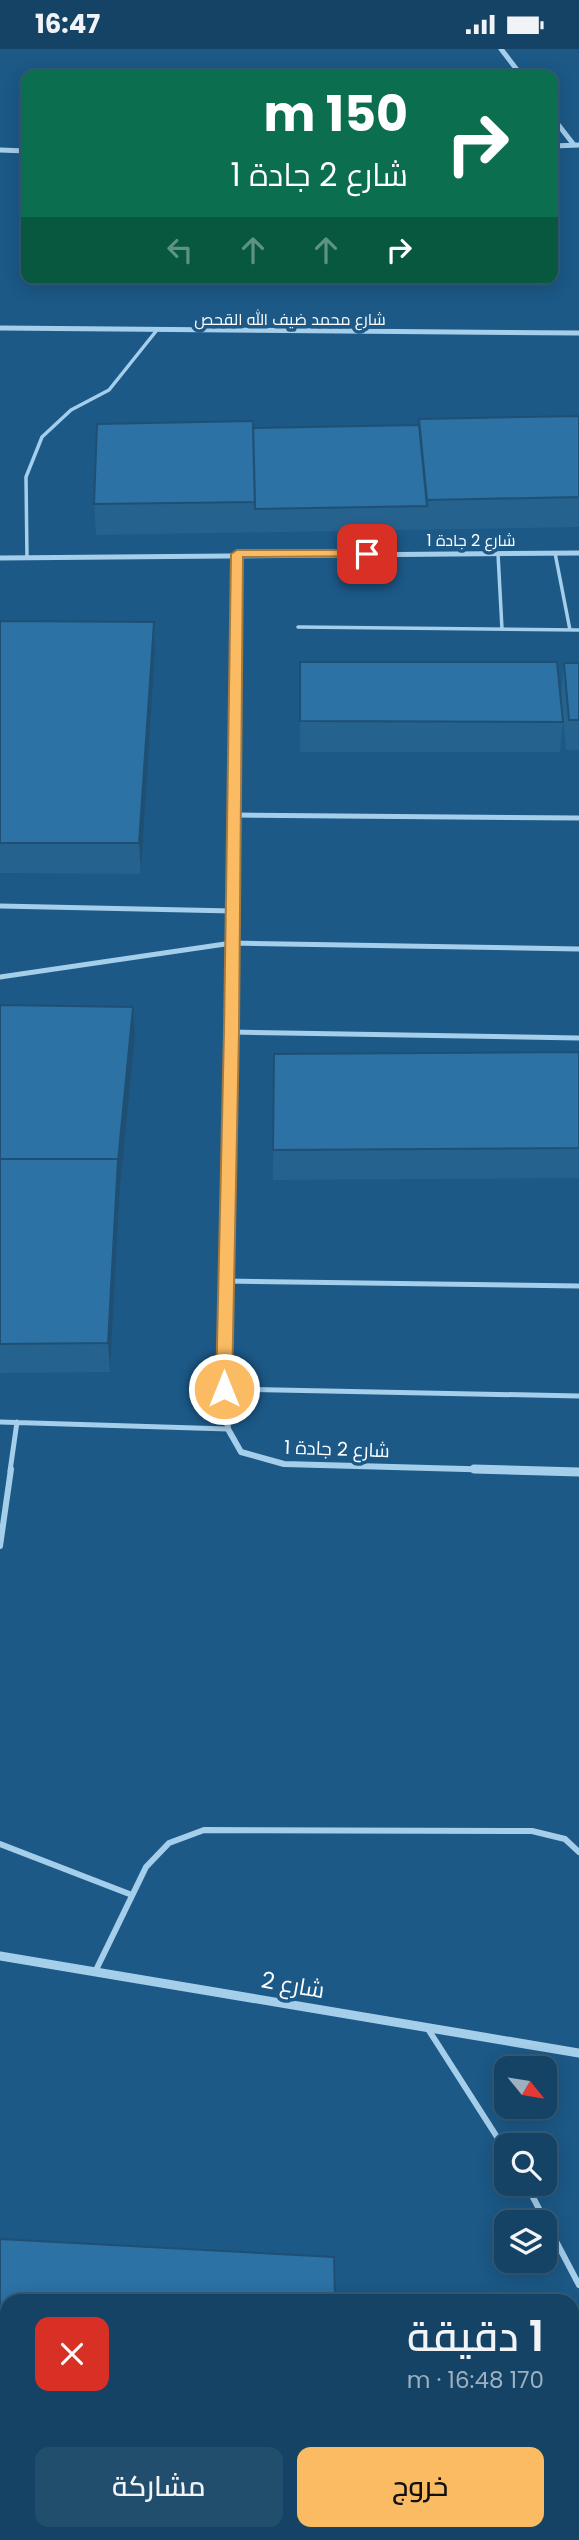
<!DOCTYPE html>
<html lang="ar">
<meta charset="utf-8">
<style>
:root{--surface:#154365;--page:#224e6e;--text:#f1f3f6;--muted:#9db0bf;--line:#345c79;--accent:#fbbb63}
body{margin:0;font-family:Poppins,Cairo,sans-serif;background:var(--page);color:var(--text);direction:rtl;height:100vh;display:flex;flex-direction:column;font-size:26px;white-space:nowrap}
*{box-sizing:border-box;margin:0}
p{font-size:23px;color:var(--muted)}
.icon{flex:none;width:38px;height:38px;fill:none;stroke:currentColor;stroke-width:2;stroke-linecap:round;stroke-linejoin:round}
.map{position:relative;flex:1;overflow:hidden;direction:ltr}
.details{position:absolute;left:0px;top:2245px;width:579px;height:247px;display:flex;flex-direction:column;background:var(--surface);border-radius:21px 21px 0 0;box-shadow:0 4px 18px #0003,0 0 0 2px var(--line);direction:rtl}
.details>*{flex:none}
.guide{position:absolute;left:21px;top:21px;width:537px;height:214px;border-radius:14px;box-shadow:0 4px 18px #0003,0 0 0 2px var(--line);direction:rtl;background:#0b6e4f;color:#fff;overflow:hidden}
.needle{width:46px;rotate:120deg}
.controls{position:absolute;left:494px;top:2007px;display:grid;gap:14px}
.controls a{display:grid;place-items:center;width:63px;height:63px;border-radius:14px;background:var(--surface);box-shadow:0 4px 18px #0003,0 0 0 2px var(--line);font-size:35px}
.pin{position:absolute;display:grid;place-items:center;width:60px;height:60px;color:#fff;margin:-30px;border-radius:14px;box-shadow:0 4px 10px #0006}
.me{position:absolute;width:77px;margin:-38px;rotate:0deg;stroke-linejoin:round;filter:drop-shadow(0 0 5px #0008)}
.turn{display:flex;align-items:center;gap:24px;height:147px;padding:0 35px;font-size:32px}
.turn .icon{width:91px;height:91px;stroke-width:2.5}
.turn b{display:block;font-size:49px;line-height:60px}
.lanes{display:flex;align-items:center;height:66px;padding:0 35px;background:#0003;justify-content:center;gap:35px;direction:ltr}
.lanes .off{opacity:.35}
.round{display:grid;place-items:center;flex:none;width:74px;height:74px;border-radius:14px;background:var(--page)}
.headline{display:flex;align-items:center;justify-content:space-between;height:119px;padding:0 35px}
h1{font-size:42px;font-weight:600;line-height:52px}
.cta{display:flex;gap:14px;margin-top:auto;padding:14px 35px}
.cta a{flex:1;height:80px;border-radius:14px;background:var(--accent);color:#111;font-size:28px;font-weight:600;line-height:80px;text-align:center}
.cta a+a{background:var(--page);color:var(--text)}
.status{display:flex;justify-content:space-between;align-items:center;height:49px;padding:0 35px;background:var(--surface);direction:ltr}
.status svg{height:19px;fill:currentColor}
.map>svg:first-child{display:block}
.lines{fill:none;stroke-linecap:round;stroke-linejoin:round}
.lane-far2{stroke:#a5ceeb;stroke-width:3.5}
.lane-far1{stroke:#a5ceeb;stroke-width:5}
.lane{stroke:#a5ceeb;stroke-width:6}
.street-far2{stroke:#a5ceeb;stroke-width:5}
.street-far1{stroke:#a5ceeb;stroke-width:6}
.street{stroke:#a5ceeb;stroke-width:9}
.wall{fill:#26628e}
.shaded-wall{fill:#1f5074}
.building{fill:#2c72a5;stroke:#1f5074;stroke-width:2}
.route{fill:#fbbb63;stroke:#a37a40;stroke-width:2}
.labels{text-anchor:middle;dominant-baseline:central;stroke-width:7;stroke-linejoin:round;paint-order:stroke}
.far-street-label{font-size:16px;fill:#fff;stroke:#1c5987}
.street-label{font-size:19px;fill:#fff;stroke:#1c5987}
.near-street-label{font-size:23px;fill:#fff;stroke:#1c5987}
</style>
<div class="status"><b>16:47</b><svg viewBox="0 0 49 12"><path d="M0 12V9h3v3zM5 12V6h3v6zM10 12V3h3v9zM15 12V0h3v12zM26 1h20v11H26zM47 4h2v5h-2z"/></svg></div>
<div class="map">
<svg width="579" height="2491" viewBox="0 0 579 2491">
<rect width="100%" height="100%" fill="#1c5987"/>
<g class="lines">
<path class="lane-far2" d="M555,504L570,581
M498,505L502,580
M27,509L26,428L42,388L71,361L109,341L157,281
M298,578L579,581"/>
<path class="lane-far1" d="M234,766L579,769
M0,857L233,862
M0,928L232,894L579,900
M232,983L579,989
M225,1232L579,1237
M224,1340L579,1347
M0,1373L228,1380
M10,1422L17,1373"/>
<path class="lane" d="M0,1497L11,1420
M0,1795L132,1846
M96,1921L146,1818L169,1794L204,1781L532,1782L565,1790L579,1803
M428,1980L506,2102
M526,2135L579,2236"/>
<path class="street-far2" d="M501,0L521,26
M553,69L574,96
M553,97L579,96
M0,101L26,102
M0,279L579,284
M0,509L579,504
M236,613L237,505"/>
<path class="street-far1" d="M236,611L232,983L224,1340L228,1380L241,1403L284,1415L538,1422"/>
<path class="street" d="M474,1420L579,1423
M0,1907L579,2004"/>
</g>
<path class="wall" d="M579,367V478L96,486L94,455L253,379L419,376V370Z
M0,572L154,573L155,603L141,825L0,824Z
M300,613L563,673L560,703H300Z
M564,614H579V701H566L561,644Z
M0,956L135,987L120,1140L110,1323L0,1324Z
M579,1003V1129L273,1131L274,1005Z"/>
<path class="shaded-wall" d="M154,573L155,603L141,825L139,794Z
M133,958L135,987L120,1140L110,1323L108,1294L118,1110Z"/>
<path class="building" d="M579,367V448L427,451L419,370Z
M253,372L255,453L94,455L97,375Z
M419,376L427,457L255,460L253,379Z
M0,572L154,573L139,794H0Z
M300,613H557L563,673L300,672Z
M564,614H579V671H569Z
M0,956L133,958L118,1112V1110H0Z
M579,1003V1099L273,1101L274,1005Z
M0,1110H118L108,1294L0,1295Z
M0,2190L334,2208L335,2252H7V2485H337V2491H0Z"/>
<path class="route" d="M367,501L373,505L372,507L243,508L239,982L232,1340L230,1345H218L216,1340L224,982L231,505L237,501Z"/>
<g class="labels">
<g class="far-street-label">
<text x="290" y="270">شارع محمد ضيف الله القحص</text>
<text x="471" y="491">شارع 2 جادة 1</text>
</g>
<g class="street-label">
<text transform="translate(337 1400) rotate(2)">شارع 2 جادة 1</text>
</g>
<g class="near-street-label">
<text transform="translate(293 1936) rotate(10)">شارع 2</text>
</g>
</g>
</svg>
<div class="controls">
<a><svg class="needle" viewBox="-14 -14 28 28"><path d="M0-13l5 13h-10z" fill="#e53935"/><path d="M0 13l5-13h-10z" fill="#9db0bf"/></svg></a>
<a><svg class="icon" aria-label="search" viewBox="0 0 24 24"><circle cx="10" cy="10" r="6"/><path d="M15 15l6 6"/></svg></a>
<a><svg class="icon" aria-label="layers" viewBox="0 0 24 24"><path d="M12 4l9 5-9 5-9-5zM3 14l9 5 9-5"/></svg></a>
</div>
<div class="pin" style="left:367px;top:505px;background:#d93025"><svg class="icon" aria-label="arrive" viewBox="0 0 24 24"><path d="M6 21V4h12l-3 4 3 4H6"/></svg></div>
<svg class="me" style="left:224px;top:1340px" viewBox="-20 -20 40 40"><circle r="17" fill="#fbbb63" stroke="#fff" stroke-width="3"/><path d="M0-11L8 9 0 5-8 9z" fill="#fff"/></svg>
<div class="guide">
<div class="turn"><svg class="icon" aria-label="right" viewBox="0 0 24 24"><path d="M7 20v-9h11M14 6l5 5-5 5"/></svg><div><b>150 m</b>شارع 2 جادة 1</div></div>
<div class="lanes"><svg class="icon off" aria-label="left" viewBox="0 0 24 24"><path d="M17 20v-9H6M10 6l-5 5 5 5"/></svg><svg class="icon off" aria-label="ahead" viewBox="0 0 24 24"><path d="M12 20V5M6 11l6-6 6 6"/></svg><svg class="icon off" aria-label="ahead" viewBox="0 0 24 24"><path d="M12 20V5M6 11l6-6 6 6"/></svg><svg class="icon" aria-label="right" viewBox="0 0 24 24"><path d="M7 20v-9h11M14 6l5 5-5 5"/></svg></div>
</div>
<section class="details">
<div class="headline"><div><h1>1 دقيقة</h1><p>170 m · 16:48</p></div><a class="round" style="background:#d93025;color:#fff"><svg class="icon" aria-label="close" viewBox="0 0 24 24"><path d="M6 6l12 12M18 6L6 18"/></svg></a></div>
<div class="cta"><a>خروج</a><a>مشاركة</a></div>
</section>
</div>
